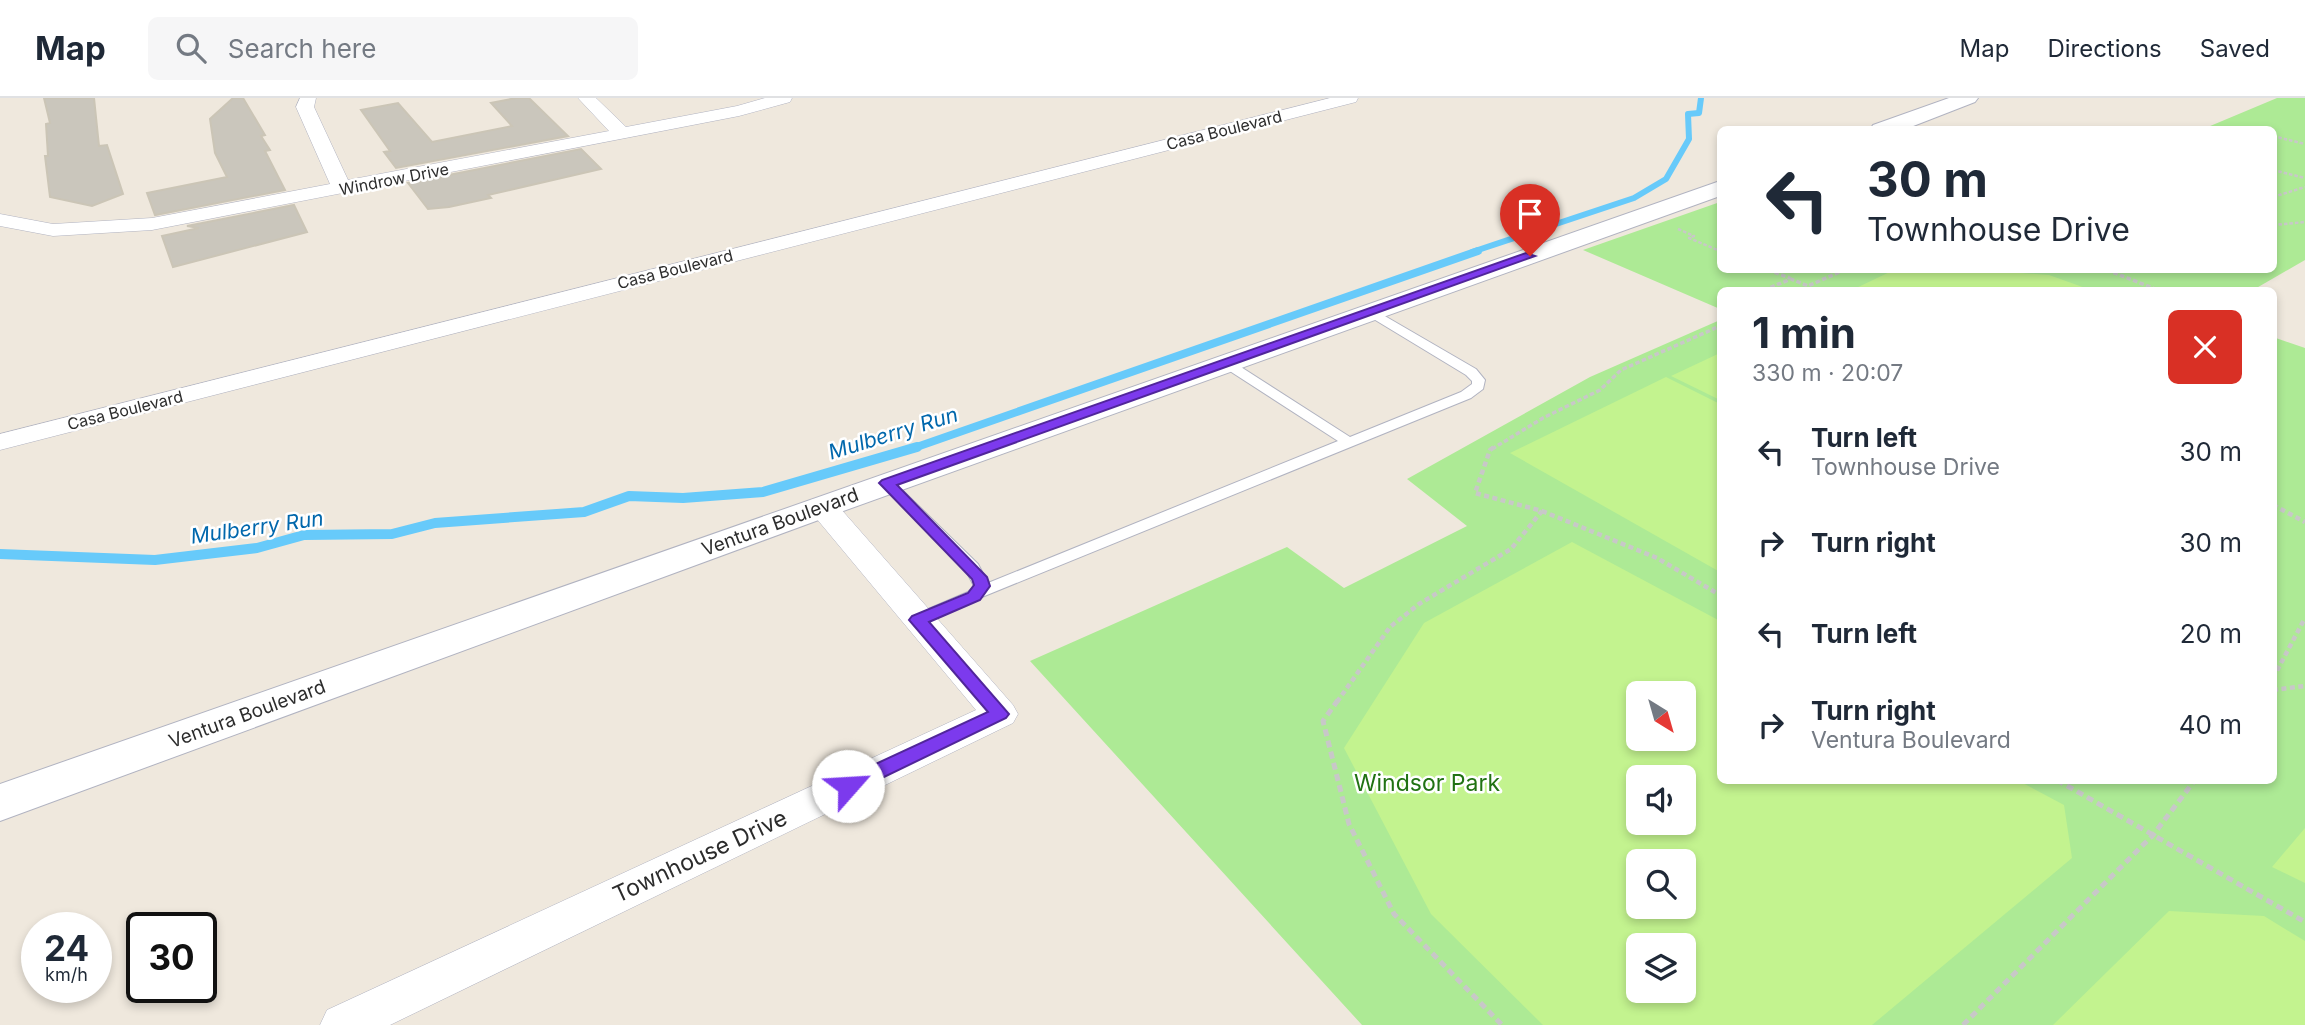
<!DOCTYPE html>
<meta charset="utf-8">
<style>
:root{--surface:#fff;--page:#f6f6f7;--text:#1f2937;--muted:#747a83;--line:#e0e1e3}
body{margin:0;font-family:Inter,sans-serif;background:var(--page);color:var(--text);height:100vh;display:flex;flex-direction:column;font-size:26px;white-space:nowrap}
*{box-sizing:border-box;margin:0}
p{font-size:23px;color:var(--muted)}
.icon{flex:none;width:38px;height:38px;fill:none;stroke:currentColor;stroke-width:2;stroke-linecap:round;stroke-linejoin:round}
.map{position:relative;flex:1;overflow:hidden}
.panel{position:absolute;left:1717px;top:189px;width:560px;height:497px;display:flex;flex-direction:column;background:var(--surface);border-radius:10px;box-shadow:0 4px 10px #0003}
.panel>*{flex:none}
.hud{position:absolute;left:1717px;top:28px;width:560px;height:147px;border-radius:10px;box-shadow:0 4px 10px #0003;background:#fff;color:var(--text);overflow:hidden}
.needle{width:46px;rotate:143deg}
.buttons{position:absolute;left:1626px;top:583px;display:grid;gap:14px}
.buttons a{display:grid;place-items:center;width:70px;height:70px;border-radius:10px;background:var(--surface);box-shadow:0 4px 10px #0003;font-size:35px}
.speed{position:absolute;left:21px;top:814px;display:flex;gap:14px;font-size:35px;font-weight:700;text-align:center}
.speed>*{display:grid;place-content:center;width:91px;height:91px;border-radius:50%;background:var(--surface);box-shadow:0 4px 10px #0003;line-height:1}
.speed small{font-size:18px;font-weight:400}
.speed .limit{border:4px solid #111;border-radius:10px;background:#fff;color:#111}
.pin{position:absolute;display:grid;place-items:center;width:60px;height:60px;color:#fff;margin:-72px -30px;border-radius:50% 50% 50% 0;rotate:-45deg;box-shadow:0 0 7px #0007}
.pin .icon{rotate:45deg}
.me{position:absolute;width:77px;margin:-38px;rotate:64deg;stroke-linejoin:round;filter:drop-shadow(0 0 5px #0008)}
.turn{display:flex;align-items:center;gap:24px;height:147px;padding:0 35px;font-size:32px}
.turn .icon{width:91px;height:91px;stroke-width:2.5}
.turn b{display:block;font-size:49px;line-height:60px}
.round{display:grid;place-items:center;flex:none;width:74px;height:74px;border-radius:10px;background:var(--page)}
.summary{display:flex;align-items:center;justify-content:space-between;height:119px;padding:0 35px}
h1{font-size:42px;font-weight:700;line-height:52px}
ul{padding:0;list-style:none}
li{display:flex;align-items:center;gap:21px;height:91px;padding:0 35px}
li div{flex:1}
li b{display:block;font-size:26px}
li em{font-style:normal}
header{display:flex;align-items:center;gap:42px;box-sizing:border-box;height:98px;padding:0 35px;background:var(--surface);border-bottom:2px solid var(--line)}
header strong{font-size:33px}
nav{display:flex;gap:38px;margin-inline-start:auto;font-size:24px}
.search{width:490px;height:63px;background:var(--page);display:flex;align-items:center;gap:18px;box-sizing:border-box;padding:0 24px;border-radius:10px;color:var(--muted);font-size:26px}
.map>svg:first-child{display:block}
.green{fill:#adea95;fill-rule:evenodd}
.pitch{fill:#c3f38f;fill-rule:evenodd}
.lines{fill:none;stroke-linecap:round;stroke-linejoin:round}
.stream-far2{stroke:#67cafa;stroke-width:6}
.stream-far1{stroke:#67cafa;stroke-width:8}
.stream{stroke:#67cafa;stroke-width:10}
.building{fill:#cac6bc;stroke:#cbc5b6;stroke-width:2}
.service-casing{stroke:#b1b3c1;stroke-width:2}
.minor-casing{stroke:#b1b3c1;stroke-width:1}
.tertiary-casing{stroke:#b1b3c1;stroke-width:2}
.path-far3{stroke:#c8c8c8;stroke-width:2.5;stroke-dasharray:3.5 2;stroke-linecap:butt}
.path-far2{stroke:#c8c8c8;stroke-width:3.5;stroke-dasharray:4.5 2.5;stroke-linecap:butt}
.path-far1{stroke:#c8c8c8;stroke-width:4.5;stroke-dasharray:5 3.5;stroke-linecap:butt}
.path{stroke:#c8c8c8;stroke-width:5;stroke-dasharray:7 4.5;stroke-linecap:butt}
.service{fill:#fff;fill-rule:evenodd}
.minor{fill:#fff;fill-rule:evenodd}
.tertiary{fill:#fff;fill-rule:evenodd}
.route{fill:#7c3aed;stroke:#51269a;stroke-width:2}
.labels{text-anchor:middle;dominant-baseline:central;stroke-width:5;stroke-linejoin:round;paint-order:stroke}
.far-street-label{font-size:16px;fill:#2c2c2c;stroke:#fff}
.street-label{font-size:19px;fill:#2c2c2c;stroke:#fff}
.water-label{font-size:21px;font-style:italic;fill:#0067ac;stroke:#fff}
.near-park-label{font-size:23px;fill:#217213;stroke:#fff}
.near-street-label{font-size:23px;fill:#2c2c2c;stroke:#fff}
</style>
<header>
<strong>Map</strong>
<div class="search"><svg class="icon" aria-label="search" viewBox="0 0 24 24"><circle cx="10" cy="10" r="6"/><path d="M15 15l6 6"/></svg>Search here</div>
<nav><a>Map</a><a>Directions</a><a>Saved</a></nav>
</header>
<div class="map">
<svg width="2305" height="927" viewBox="0 0 2305 927">
<rect width="100%" height="100%" fill="#efe8dd"/>
<path class="green" d="M2277,0H2305V162L2253,192H1720V211L1583,152L1720,104V172H2273V32L2203,31Z
M1720,222V682H2273V239L2305,250V927H1362L1030,563L1287,449L1344,490L1467,428L1407,381L1590,279ZM1638,595H1684V640H1638ZM1638,679H1684V724H1638ZM1638,763H1684V808H1638ZM1638,847H1684V892H1638Z"/>
<path class="pitch" d="M1894,172H1978L2049,177L2091,192H1852Z
M1720,255V302L1671,278Z
M1666,279L1720,306V474L1510,355Z
M1572,444L1720,523V682L2019,683L2064,707L2072,760L1872,927H1543L1431,816L1344,650L1424,525ZM1638,595H1684V640H1638ZM1638,679H1684V724H1638ZM1638,763H1684V808H1638ZM1684,847V892H1638V847Z
M2305,730V785L2272,769Z
M2169,813L2264,818L2305,843V927H2053Z"/>
<g class="lines">
<path class="stream-far2" d="M1472,154L1634,100L1666,81L1689,41L1688,16L1699,15L1701,0"/>
<path class="stream-far1" d="M911,351L1478,153"/>
<path class="stream" d="M0,456L155,462L257,450L304,437L392,436L435,425L584,414L629,398L683,400L763,394L917,349"/>
</g>
<path class="building" d="M44,0H94L99,48L107,47L123,96L92,108L50,99L45,58H48L46,26L50,25Z
M233,0H243L265,37L261,38L270,52L265,53L285,92L155,117L147,95L227,79L215,55L210,21Z
M516,0H529L568,38L396,70L384,54L390,53L361,12L398,5L432,44L512,28L491,5Z
M581,51L601,71L488,97L491,100L449,109L428,111L408,85Z
M294,107L307,134L173,169L162,138L199,130L187,128Z"/>
<g class="lines">
<defs>
<path id="service" d="M1371,210L1476,271L1485,282L1483,291L1471,300L982,499L924,526H912L910,522L912,518L968,494L974,488L965,471L882,388L880,385L882,382H892L978,466L988,485L1338,343L1222,268V262H1230L1350,339L1461,294L1472,286V283L1466,277L1367,217V211Z"/>
<path id="minor" d="M300,0H316L314,9L348,82L609,33L578,0H596L626,29L737,8L765,0H792L790,4L739,18L152,132L53,138L0,128V116L53,126L152,120L330,86L296,9Z
M1330,0H1358L1356,4L0,352V336Z
M822,399L833,402L1013,607L1018,616L1013,625L390,927H320L327,912L976,612L811,414L807,408L811,402Z"/>
<path id="tertiary" d="M1949,0H1978L1975,4L1903,32H1870L1873,27Z
M1720,83V98L835,416L0,723V686Z"/>
</defs>
<use href="#service" class="service-casing"/>
<use href="#minor" class="minor-casing"/>
<use href="#tertiary" class="tertiary-casing"/>
<path class="path-far3" d="M2273,38L2305,46
M2273,72L2305,80
M2273,99L2305,89
M2273,127L2305,124
M1678,131L1694,138L1689,140L1720,153"/>
<path class="path-far2" d="M1768,172L1790,180
M2107,172L2158,192
M1764,192L1791,181L1808,188L1844,172
M1492,351L1543,320L1600,292L1621,272L1720,228"/>
<path class="path-far1" d="M2273,407L2305,424
M1542,413L1657,460L1720,497
M2273,580L2305,520
M2273,592L2305,588
M1337,604L1390,529L1419,506L1511,451L1542,413L1475,395L1490,352L1494,349"/>
<path class="path" d="M1338,602L1323,623L1349,726L1394,816L1502,927
M2057,682L2305,824
M1963,927L2153,737L2195,682"/>
<use href="#service" class="service"/>
<use href="#minor" class="minor"/>
<use href="#tertiary" class="tertiary"/>
</g>
<path class="route" d="M1526,155L1535,158L897,387L987,479L990,488L980,502L929,524L1009,616L1006,620L855,693L848,695L841,693L838,688L841,682L988,614L909,522L912,518L968,495L974,487L972,481L882,388L879,385L882,382Z"/>
<g class="labels">
<g class="far-street-label">
<text transform="translate(1224 32) rotate(-14)">Casa Boulevard</text>
<text transform="translate(394 81) rotate(-11)">Windrow Drive</text>
<text transform="translate(675 171) rotate(-14)">Casa Boulevard</text>
<text transform="translate(125 312) rotate(-14)">Casa Boulevard</text>
</g>
<g class="street-label">
<text transform="translate(780 424) rotate(-20)">Ventura Boulevard</text>
<text transform="translate(247 616) rotate(-20)">Ventura Boulevard</text>
</g>
<g class="water-label">
<text transform="translate(893 335) rotate(-17)">Mulberry Run</text>
<text transform="translate(257 429) rotate(-8)">Mulberry Run</text>
</g>
<g class="near-park-label">
<text x="1427" y="685">Windsor Park</text>
</g>
<g class="near-street-label">
<text transform="translate(700 758) rotate(-25)">Townhouse Drive</text>
</g>
</g>
</svg>
<div class="buttons">
<a><svg class="needle" viewBox="-14 -14 28 28"><path d="M0-13l5 13h-10z" fill="#e53935"/><path d="M0 13l5-13h-10z" fill="#747a83"/></svg></a>
<a><svg class="icon" aria-label="sound" viewBox="0 0 24 24"><path d="M4 9h4l5-4v14l-5-4H4zM17 9q2 3 0 6"/></svg></a>
<a><svg class="icon" aria-label="search" viewBox="0 0 24 24"><circle cx="10" cy="10" r="6"/><path d="M15 15l6 6"/></svg></a>
<a><svg class="icon" aria-label="layers" viewBox="0 0 24 24"><path d="M12 4l9 5-9 5-9-5zM3 14l9 5 9-5"/></svg></a>
</div>
<div class="speed"><div>24<small>km/h</small></div><div class="limit">30</div></div>
<div class="pin" style="left:1530px;top:158px;background:#d93025"><svg class="icon" aria-label="arrive" viewBox="0 0 24 24"><path d="M6 21V4h12l-3 4 3 4H6"/></svg></div>
<svg class="me" style="left:848px;top:688px" viewBox="-20 -20 40 40"><circle r="19" fill="#fff"/><path d="M0-13L10 11 0 6-10 11z" fill="#7c3aed"/></svg>
<div class="hud">
<div class="turn"><svg class="icon" aria-label="left" viewBox="0 0 24 24"><path d="M17 20v-9H6M10 6l-5 5 5 5"/></svg><div><b>30 m</b>Townhouse Drive</div></div>
</div>
<section class="panel">
<div class="summary"><div><h1>1 min</h1><p>330 m · 20:07</p></div><a class="round" style="background:#d93025;color:#fff"><svg class="icon" aria-label="close" viewBox="0 0 24 24"><path d="M6 6l12 12M18 6L6 18"/></svg></a></div>
<ul>
<li><svg class="icon" aria-label="left" viewBox="0 0 24 24"><path d="M17 20v-9H6M10 6l-5 5 5 5"/></svg><div><b>Turn left</b><p>Townhouse Drive</p></div><em>30 m</em></li>
<li><svg class="icon" aria-label="right" viewBox="0 0 24 24"><path d="M7 20v-9h11M14 6l5 5-5 5"/></svg><div><b>Turn right</b></div><em>30 m</em></li>
<li><svg class="icon" aria-label="left" viewBox="0 0 24 24"><path d="M17 20v-9H6M10 6l-5 5 5 5"/></svg><div><b>Turn left</b></div><em>20 m</em></li>
<li><svg class="icon" aria-label="right" viewBox="0 0 24 24"><path d="M7 20v-9h11M14 6l5 5-5 5"/></svg><div><b>Turn right</b><p>Ventura Boulevard</p></div><em>40 m</em></li>
</ul>
</section>
</div>
